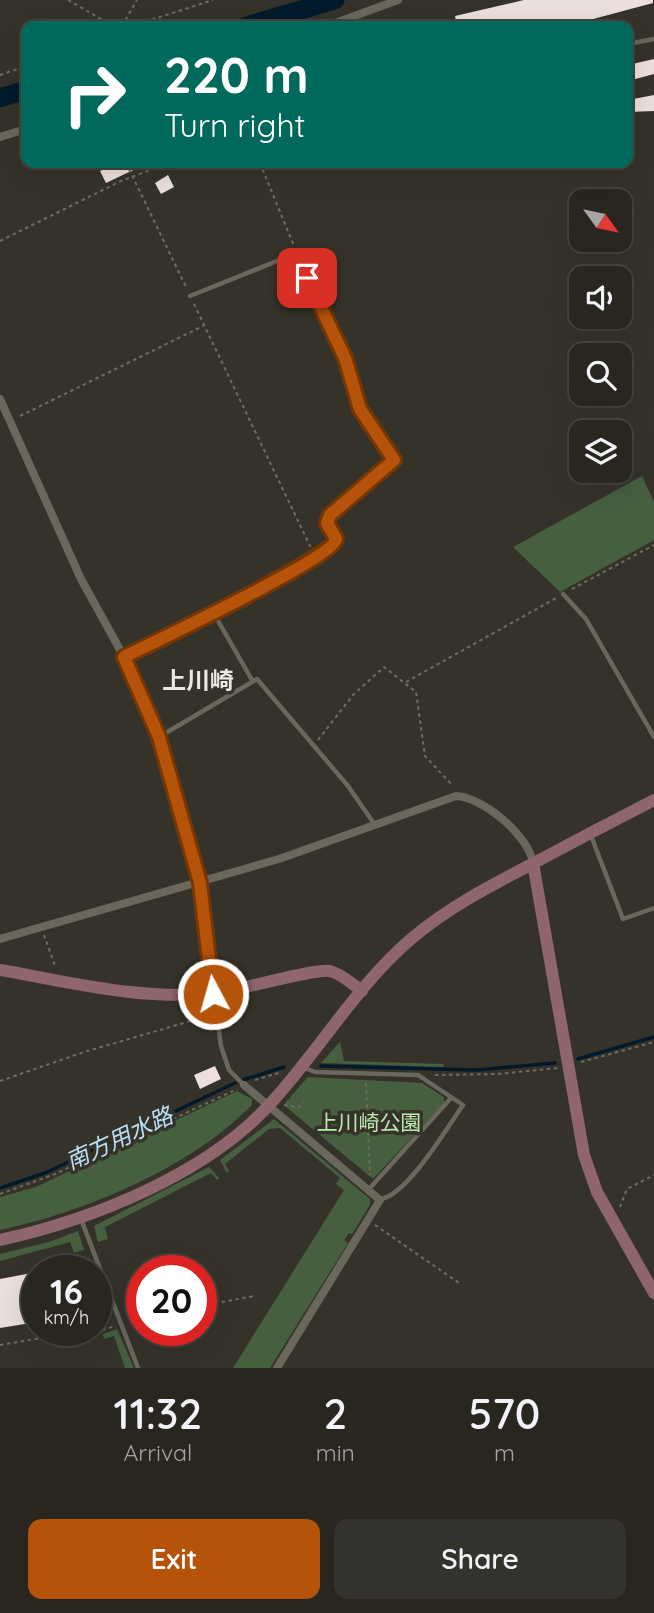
<!DOCTYPE html>
<meta charset="utf-8">
<style>
:root{--surface:#28261f;--page:#34322c;--text:#f1f3f6;--muted:#a5a5a4;--line:#44433d;--accent:#b45309}
body{margin:0;font-family:Quicksand,"Noto Sans JP",sans-serif;background:var(--page);color:var(--text);height:100vh;display:flex;flex-direction:column;font-size:26px;white-space:nowrap}
*{box-sizing:border-box;margin:0}
p{font-size:23px;color:var(--muted)}
.icon{flex:none;width:38px;height:38px;fill:none;stroke:currentColor;stroke-width:2;stroke-linecap:round;stroke-linejoin:round}
.map{position:relative;height:1368px;overflow:hidden}
.details{display:flex;flex-direction:column;background:var(--surface);flex:1}
.details>*{flex:none}
.banner{position:absolute;left:21px;top:21px;width:612px;height:147px;border-radius:14px;box-shadow:0 7px 28px #0002,0 0 0 2px var(--line);background:#00695c;color:#fff;overflow:hidden}
.needle{width:46px;rotate:123deg}
.tools{position:absolute;left:569px;top:189px;display:grid;gap:14px}
.tools a{display:grid;place-items:center;width:63px;height:63px;border-radius:14px;background:var(--surface);box-shadow:0 7px 28px #0002,0 0 0 2px var(--line);font-size:35px}
.speed{position:absolute;left:21px;top:1255px;display:flex;gap:14px;font-size:35px;font-weight:700;text-align:center}
.speed>*{display:grid;place-content:center;width:91px;height:91px;border-radius:50%;background:var(--surface);box-shadow:0 7px 28px #0002,0 0 0 2px var(--line);line-height:1}
.speed small{font-size:18px;font-weight:400}
.speed .limit{border:10px solid #d22;background:#fff;color:#111}
.pin{position:absolute;display:grid;place-items:center;width:60px;height:60px;color:#fff;margin:-30px;border-radius:14px;box-shadow:0 4px 10px #0006}
.me{position:absolute;width:77px;margin:-38px;rotate:354deg;stroke-linejoin:round;filter:drop-shadow(0 0 5px #0008)}
.turn{display:flex;align-items:center;gap:24px;height:147px;padding:0 28px;font-size:32px}
.turn .icon{width:91px;height:91px;stroke-width:2.5}
.turn b{display:block;font-size:49px;line-height:60px}
.eta{display:flex;justify-content:space-evenly;align-items:center;height:119px;text-align:center}
.eta b{font-size:42px;font-weight:600;line-height:49px}
.action{display:flex;gap:14px;margin-top:auto;padding:14px 28px}
.action a{flex:1;height:80px;border-radius:14px;background:var(--accent);color:#fff;font-size:28px;font-weight:600;line-height:80px;text-align:center}
.action a+a{background:var(--page);color:var(--text)}
.map>svg:first-child{display:block}
.green{fill:#455f3f}
.lines{fill:none;stroke-linecap:round;stroke-linejoin:round}
.stream{stroke:#001a2c;stroke-width:3.5}
.river{stroke:#001a2c;stroke-width:19}
.building{fill:#ede0da}
.path{stroke:#6e6c63;stroke-width:2;stroke-dasharray:3.5 3.5;stroke-linecap:butt}
.lane{stroke:#6a675c;stroke-width:4.5}
.street{stroke:#6a675c;stroke-width:8}
.secondary{stroke:#8f666a;stroke-width:12}
.route-casing{stroke:#753606;stroke-width:18}
.route{stroke:#b45309;stroke-width:12}
.labels{text-anchor:middle;dominant-baseline:central;stroke-width:7;stroke-linejoin:round;paint-order:stroke}
.park-label{font-size:21px;fill:#b9e9af;stroke:#353329}
.water-label{font-size:23px;font-style:italic;fill:#bae1fc;stroke:#353329}
.quarter-label{font-size:24px;font-weight:bold;fill:#e9e7e1;stroke:#353329}
</style>
<div class="map">
<svg width="654" height="1368" viewBox="0 0 654 1368">
<rect width="100%" height="100%" fill="#353329"/>
<path class="green" d="M642,476L654,502V540L560,592L513,547Z
M340,1042L344,1061L443,1064L444,1067L321,1063Z
M308,1077L422,1083L444,1097V1103L373,1179L286,1107L285,1103Z
M237,1091L252,1099V1105C190,1168 85,1212 0,1230V1197L36,1187Z
M274,1119L370,1199V1205L352,1234L349,1233L344,1240L348,1243L270,1368H233L344,1190L336,1184L340,1178L280,1128L269,1129L225,1164L229,1171L227,1173L220,1160Z
M209,1167L219,1178L217,1180L211,1173L105,1227L108,1239L98,1242L94,1226Z
M78,1231L84,1250L74,1253L70,1242L0,1261V1254L49,1242Z
M117,1329L134,1368H125L114,1336L104,1339L103,1334Z"/>
<g class="lines">
<path class="stream" d="M578,1059L654,1037
M321,1066L476,1070L555,1063
M243,1080L284,1067
M0,1188L45,1173L235,1083"/>
<path class="river" d="M246,26L335,0
M0,98L26,90"/>
</g>
<path class="building" d="M524,0H653V3L567,26H457L455,16Z
M654,59V74L628,81V65Z
M654,95V111L628,112V100Z
M118,163H148L106,183L100,171Z
M168,175L174,187L161,194L155,183Z
M215,1066L221,1079L200,1089L194,1075Z
M37,1272V1322L0,1328V1279Z"/>
<g class="lines">
<path class="path" d="M68,0L113,26
M122,26L137,0
M132,26L213,0
M0,75L26,66
M126,163L187,289
M260,163L294,246
M0,241L121,181L169,163
M194,304L311,548
M20,416L203,326
M572,589L654,545
M406,682L558,597
M318,740L353,695L384,667L416,692L425,756L453,786
M44,935L55,966
M581,1062L654,1042
M435,1075L497,1074L558,1068
M255,1080L282,1072
M0,1081L84,1052L208,1016
M366,1083L370,1175
M284,1105L299,1107L304,1102
M0,1194L55,1174L237,1089
M620,1207L627,1189L654,1175
M375,1225L459,1283
M201,1306L254,1296
M129,1319L142,1317
M0,1345L65,1334L76,1338L115,1326"/>
<path class="lane" d="M628,44L654,39
M190,296L297,253L345,358L360,409L394,460L330,515L327,523L336,544L316,558
M563,594L586,619L654,737
M213,612L252,680
M159,737L257,679L348,786L375,825
M590,833L623,919L654,908
M200,884L221,1046L229,1070L244,1085
M305,1068L315,1072L418,1075L463,1105C447,1128 407,1195 381,1199
M369,1189L451,1098
M81,1219L138,1368"/>
<path class="street" d="M327,26L398,0
M0,137L26,129
M0,399L81,579L124,657L159,737L199,883
M124,657L315,558
M0,939L279,859L456,796C483,797 529,836 533,863
M244,1085L380,1200L277,1368"/>
<path class="secondary" d="M533,863L584,1155L597,1192L654,1293
M0,970C70,982 143,1001 214,993C239,991 314,968 330,971C342,974 352,984 362,991
M0,1240C91,1220 206,1175 270,1104C319,1051 356,986 411,939C447,908 490,886 532,864C573,842 613,821 654,800"/>
</g>
<g class="lines">
<defs>
<path id="route" d="M213,994L200,883L159,737L124,657C152,643 334,557 336,539L327,523L330,515L394,460L360,409L345,358L307,278"/>
</defs>
<use href="#route" class="route-casing"/>
<use href="#route" class="route"/>
</g>
<g class="labels">
<g class="park-label">
<text x="369" y="1122">上川崎公園</text>
</g>
<g class="water-label">
<text transform="translate(119 1138) rotate(-25)">南方用水路</text>
</g>
<g class="quarter-label">
<text x="198" y="680">上川崎</text>
</g>
</g>
</svg>
<div class="tools">
<a><svg class="needle" viewBox="-14 -14 28 28"><path d="M0-13l5 13h-10z" fill="#e53935"/><path d="M0 13l5-13h-10z" fill="#a5a5a4"/></svg></a>
<a><svg class="icon" aria-label="sound" viewBox="0 0 24 24"><path d="M4 9h4l5-4v14l-5-4H4zM17 9q2 3 0 6"/></svg></a>
<a><svg class="icon" aria-label="search" viewBox="0 0 24 24"><circle cx="10" cy="10" r="6"/><path d="M15 15l6 6"/></svg></a>
<a><svg class="icon" aria-label="layers" viewBox="0 0 24 24"><path d="M12 4l9 5-9 5-9-5zM3 14l9 5 9-5"/></svg></a>
</div>
<div class="speed"><div>16<small>km/h</small></div><div class="limit">20</div></div>
<div class="pin" style="left:307px;top:278px;background:#d93025"><svg class="icon" aria-label="arrive" viewBox="0 0 24 24"><path d="M6 21V4h12l-3 4 3 4H6"/></svg></div>
<svg class="me" style="left:213px;top:994px" viewBox="-20 -20 40 40"><circle r="17" fill="#b45309" stroke="#fff" stroke-width="3"/><path d="M0-11L8 9 0 5-8 9z" fill="#fff"/></svg>
<div class="banner">
<div class="turn"><svg class="icon" aria-label="right" viewBox="0 0 24 24"><path d="M7 20v-9h11M14 6l5 5-5 5"/></svg><div><b>220 m</b>Turn right</div></div>
</div>
</div>
<section class="details">
<div class="eta">
<div><b>11:32</b><p>Arrival</p></div>
<div><b>2</b><p>min</p></div>
<div><b>570</b><p>m</p></div>
</div>
<div class="action"><a>Exit</a><a>Share</a></div>
</section>
